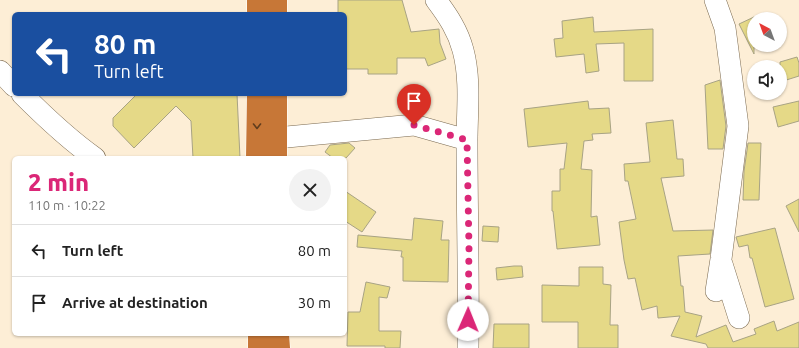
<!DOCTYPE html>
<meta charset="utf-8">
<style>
:root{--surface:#fff;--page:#f2f2f2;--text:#222;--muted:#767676;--line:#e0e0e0;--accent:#db2777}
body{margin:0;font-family:Ubuntu,sans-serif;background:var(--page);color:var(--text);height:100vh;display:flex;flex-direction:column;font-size:15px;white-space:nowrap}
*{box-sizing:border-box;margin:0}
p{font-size:13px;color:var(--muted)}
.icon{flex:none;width:22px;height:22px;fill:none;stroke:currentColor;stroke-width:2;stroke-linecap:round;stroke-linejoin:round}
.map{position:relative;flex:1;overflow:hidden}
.sheet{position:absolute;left:12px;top:156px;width:335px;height:180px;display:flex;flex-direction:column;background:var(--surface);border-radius:6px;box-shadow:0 1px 3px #0004}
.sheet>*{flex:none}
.hud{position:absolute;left:12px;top:12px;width:335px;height:84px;border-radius:6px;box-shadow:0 1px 3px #0004;background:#1a4fa0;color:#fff;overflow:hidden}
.needle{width:26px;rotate:319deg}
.tools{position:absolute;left:747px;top:12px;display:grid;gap:8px}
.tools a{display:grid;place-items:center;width:40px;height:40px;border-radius:50%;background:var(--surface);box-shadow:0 1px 3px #0004;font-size:20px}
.pin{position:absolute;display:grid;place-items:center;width:34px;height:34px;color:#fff;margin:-41px -17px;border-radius:50% 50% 50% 0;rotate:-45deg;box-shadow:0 0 4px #0007}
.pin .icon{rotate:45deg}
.me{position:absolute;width:44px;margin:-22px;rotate:1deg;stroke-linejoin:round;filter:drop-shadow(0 0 3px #0008)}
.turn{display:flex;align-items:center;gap:14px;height:84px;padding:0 16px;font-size:18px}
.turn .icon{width:52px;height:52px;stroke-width:2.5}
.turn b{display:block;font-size:28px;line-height:34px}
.round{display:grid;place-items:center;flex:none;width:42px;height:42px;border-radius:21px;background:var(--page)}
.summary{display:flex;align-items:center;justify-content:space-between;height:68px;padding:0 16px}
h1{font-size:24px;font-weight:800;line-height:30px;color:var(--accent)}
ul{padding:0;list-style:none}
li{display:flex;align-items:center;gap:12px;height:52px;padding:0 16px;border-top:1px solid var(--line)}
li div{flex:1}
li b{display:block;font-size:15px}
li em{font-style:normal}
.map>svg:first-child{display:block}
.building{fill:#e5d987;stroke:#a8a384}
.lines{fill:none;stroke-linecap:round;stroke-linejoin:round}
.minor-casing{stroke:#7b6a50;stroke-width:22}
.highway-casing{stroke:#fff;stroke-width:23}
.minor{stroke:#fff;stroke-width:21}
.highway{stroke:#c77737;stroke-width:22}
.oneway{stroke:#603d1d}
.route{stroke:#db2777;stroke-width:7;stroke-dasharray:0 12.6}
</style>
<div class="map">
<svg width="799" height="348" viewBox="0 0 799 348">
<rect width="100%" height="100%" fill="#fdeed6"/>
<path class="building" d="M338,0H402L411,32L439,29L440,43L446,59L428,66L425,58H397V74H368V69H345V14H338Z
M593,17L594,32L653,29V81H624V43L596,44L599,71L586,73L584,54L556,57L554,39L563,38L562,21Z
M754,17V54L739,24Z
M797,57L799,63V76L780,82V62Z
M720,80L726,126L723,149H708L705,85Z
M137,94H237L240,158H193L191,121L176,106L134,148L113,126V118Z
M588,101L589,109L609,108L611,133L592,134L593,140L584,141L581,169L592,170L591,217L597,216L600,245L557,249L553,211H552V191H560V169H564L567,143L528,147L524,109Z
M799,101V121L778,127L773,107Z
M673,120L677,159H683L684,176L661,178L673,231L713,230L710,254L678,256L681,286H683L685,312L702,316L696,337L726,325L733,342L756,334L754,329L774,321L777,331L799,322V348H708L706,344L671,336L680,316L658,318L657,306L642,310L635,278L628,279L624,260L619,222L636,219L628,181H625L624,164L650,162L646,123Z
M349,143L355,148L346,158H333L325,152L330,145Z
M748,143H761L759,200H743L744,171Z
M345,191L376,212L362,232L345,221Z
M799,199V232L786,206Z
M414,218L443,221L441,240H449L448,282L403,281V257H401L402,251L357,247L358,235L412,240Z
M483,226L499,227L498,242L482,241Z
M775,228L794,299L765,307L752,258H750L748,245L739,247L736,237Z
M514,266H522L523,277L497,280L496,268Z
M579,267H603V284L611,285L610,325H618V348H578V322H542V285L579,286Z
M366,282L390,287L387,298L379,297V331H401L400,348H385V346H347L348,312H360Z
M494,324H529V348H493Z"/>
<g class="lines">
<defs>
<path id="minor" d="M436,0C448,16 458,31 463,50C471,80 467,111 467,141C467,210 469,279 468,348
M715,0L725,28L738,126L721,259L716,291
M0,71L14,86
M22,94C45,117 68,139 95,158
M276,138L414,125L467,140
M722,264L739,318"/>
<path id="highway" d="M276,0V14
M258,14V0
M276,94V158
M257,158L258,94
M259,334V348
M278,334L279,348"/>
</defs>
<use href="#minor" class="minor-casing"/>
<use href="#highway" class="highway-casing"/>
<use href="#minor" class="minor"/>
<use href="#highway" class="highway"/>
</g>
<defs><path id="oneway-chevron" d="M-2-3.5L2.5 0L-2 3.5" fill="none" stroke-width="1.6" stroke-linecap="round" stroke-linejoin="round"/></defs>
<use class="oneway" href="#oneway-chevron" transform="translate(257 126) rotate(90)"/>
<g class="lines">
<path class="route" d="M414,125L467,140L469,248L468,320"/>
</g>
</svg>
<div class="tools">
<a><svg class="needle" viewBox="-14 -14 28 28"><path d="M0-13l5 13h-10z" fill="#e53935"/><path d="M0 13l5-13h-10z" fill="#767676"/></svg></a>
<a><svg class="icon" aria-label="sound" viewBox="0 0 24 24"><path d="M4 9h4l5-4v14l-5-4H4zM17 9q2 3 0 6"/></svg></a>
</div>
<div class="pin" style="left:414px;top:125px;background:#d93025"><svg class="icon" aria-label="arrive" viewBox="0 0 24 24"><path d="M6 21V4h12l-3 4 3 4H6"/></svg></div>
<svg class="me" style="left:468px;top:320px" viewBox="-20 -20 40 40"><circle r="19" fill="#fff"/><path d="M0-13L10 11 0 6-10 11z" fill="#db2777"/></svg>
<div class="hud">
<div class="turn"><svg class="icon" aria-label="left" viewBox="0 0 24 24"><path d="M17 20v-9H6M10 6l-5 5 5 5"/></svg><div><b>80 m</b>Turn left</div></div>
</div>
<section class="sheet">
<div class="summary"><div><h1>2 min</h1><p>110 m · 10:22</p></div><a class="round"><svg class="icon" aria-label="close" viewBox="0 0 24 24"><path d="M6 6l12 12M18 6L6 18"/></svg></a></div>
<ul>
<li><svg class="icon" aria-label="left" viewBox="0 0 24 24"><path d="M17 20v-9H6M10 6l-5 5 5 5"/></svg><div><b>Turn left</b></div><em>80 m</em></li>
<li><svg class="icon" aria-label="arrive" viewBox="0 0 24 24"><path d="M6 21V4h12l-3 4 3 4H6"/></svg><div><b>Arrive at destination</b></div><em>30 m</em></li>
</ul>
</section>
</div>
